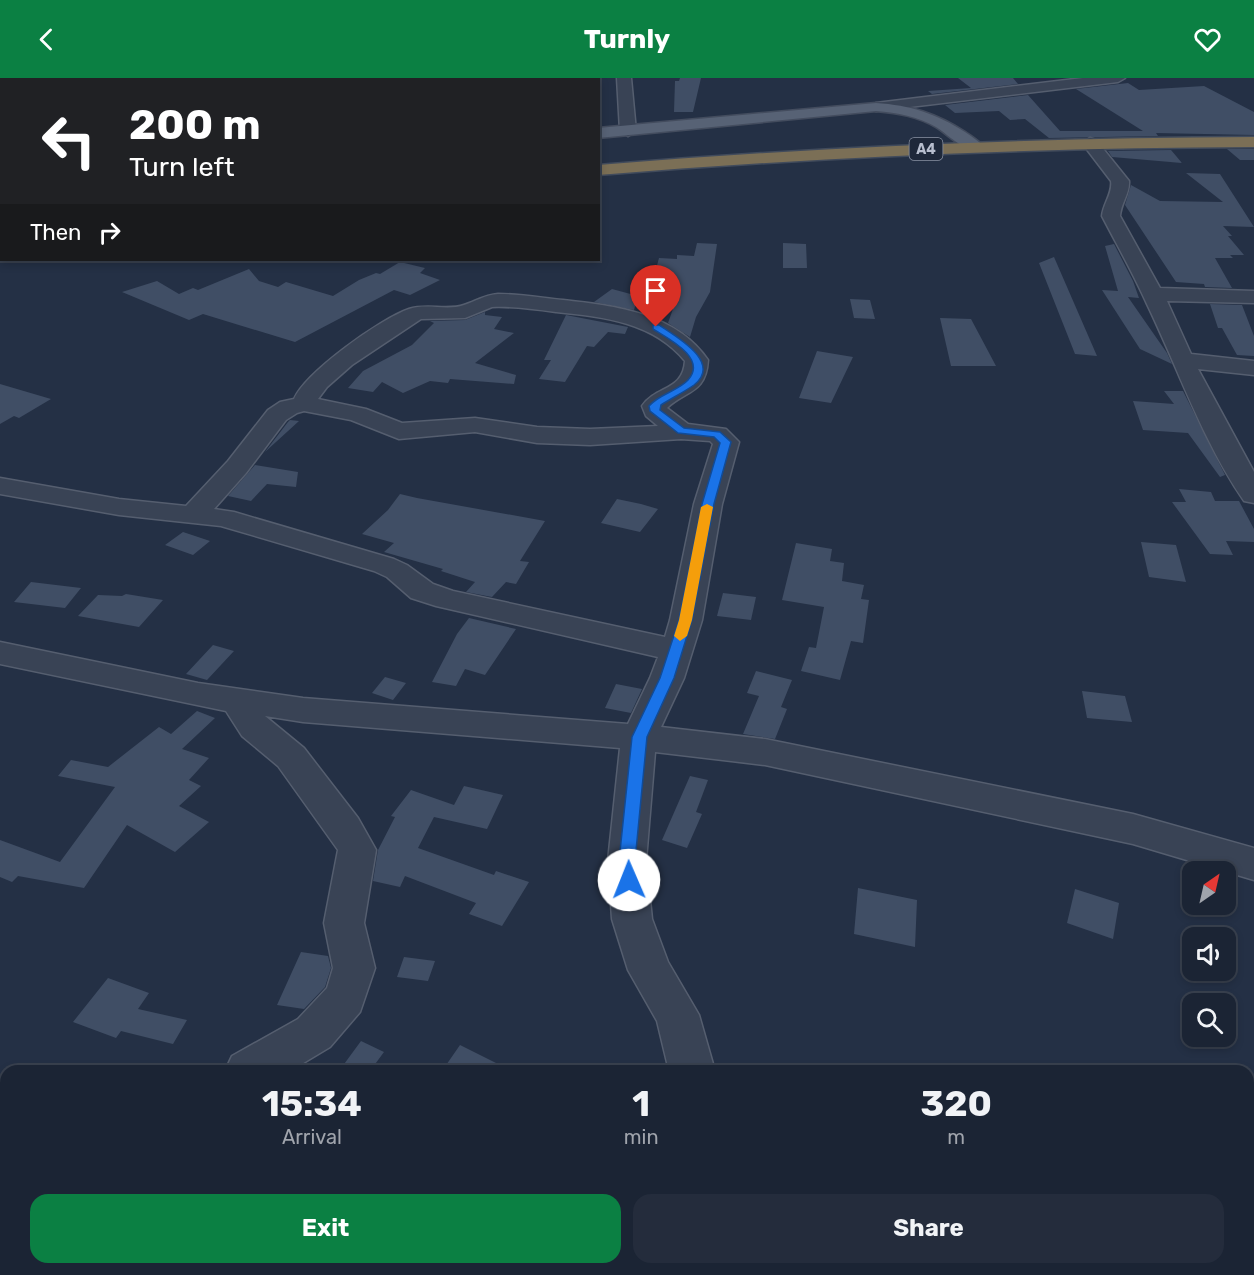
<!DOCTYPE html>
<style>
:root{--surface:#1b2434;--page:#242c3c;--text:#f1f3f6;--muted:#a0a4ac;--line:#39414f;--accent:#0b8043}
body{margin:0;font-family:Rubik,sans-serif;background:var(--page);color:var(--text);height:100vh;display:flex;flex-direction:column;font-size:22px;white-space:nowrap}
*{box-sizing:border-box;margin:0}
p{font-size:20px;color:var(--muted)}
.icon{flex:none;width:33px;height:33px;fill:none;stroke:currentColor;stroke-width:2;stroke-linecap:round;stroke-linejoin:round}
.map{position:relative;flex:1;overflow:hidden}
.sheet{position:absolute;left:0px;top:987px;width:1254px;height:210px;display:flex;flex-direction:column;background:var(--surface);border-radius:18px 18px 0 0;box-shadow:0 3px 9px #0003,0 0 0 2px var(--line)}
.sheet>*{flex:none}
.banner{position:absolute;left:0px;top:0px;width:600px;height:183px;box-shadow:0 3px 9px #0003,0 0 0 2px var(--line);background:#202124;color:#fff;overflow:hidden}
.needle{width:39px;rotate:34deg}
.fabs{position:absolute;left:1182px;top:783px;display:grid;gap:12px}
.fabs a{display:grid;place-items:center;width:54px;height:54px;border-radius:12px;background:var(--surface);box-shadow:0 3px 9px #0003,0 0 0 2px var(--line);font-size:30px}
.pin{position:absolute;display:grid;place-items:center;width:51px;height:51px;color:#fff;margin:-62px -26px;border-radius:50% 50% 50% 0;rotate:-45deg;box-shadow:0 0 6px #0007}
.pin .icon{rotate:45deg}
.me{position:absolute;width:66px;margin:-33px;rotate:359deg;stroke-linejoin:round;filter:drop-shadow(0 0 4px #0008)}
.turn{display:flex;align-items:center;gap:21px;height:126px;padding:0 30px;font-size:27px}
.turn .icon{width:78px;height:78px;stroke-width:2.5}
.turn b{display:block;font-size:42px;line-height:51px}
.then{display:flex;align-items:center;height:57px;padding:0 30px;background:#0003;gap:12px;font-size:22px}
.eta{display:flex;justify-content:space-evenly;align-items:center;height:102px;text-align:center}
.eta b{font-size:36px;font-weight:700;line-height:42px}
.button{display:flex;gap:12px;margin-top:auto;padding:12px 30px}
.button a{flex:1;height:69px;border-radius:18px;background:var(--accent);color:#fff;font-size:24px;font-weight:700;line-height:69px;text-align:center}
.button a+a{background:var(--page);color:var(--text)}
header{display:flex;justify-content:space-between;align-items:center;height:78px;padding:0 30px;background:var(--accent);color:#fff;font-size:27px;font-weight:700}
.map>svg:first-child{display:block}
.building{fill:#404e65}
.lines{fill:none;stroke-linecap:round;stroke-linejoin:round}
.minor-casing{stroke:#555e6f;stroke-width:3}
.major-casing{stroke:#434c5e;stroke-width:3}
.highway-casing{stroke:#414b5c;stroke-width:3}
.minor{fill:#394355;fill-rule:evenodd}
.major{fill:#576275;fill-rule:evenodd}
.highway{fill:#7b6f56;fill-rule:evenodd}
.route{fill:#1a73e8;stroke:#114b97;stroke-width:1.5}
.slow{fill:#f59e0b}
.labels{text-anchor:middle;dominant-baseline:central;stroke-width:6;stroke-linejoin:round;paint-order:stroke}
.shield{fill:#1e283a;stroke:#8991a2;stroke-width:1.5}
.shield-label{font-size:14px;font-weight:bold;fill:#b7bece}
</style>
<header><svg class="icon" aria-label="back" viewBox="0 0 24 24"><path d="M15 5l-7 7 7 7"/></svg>Turnly<svg class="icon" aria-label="heart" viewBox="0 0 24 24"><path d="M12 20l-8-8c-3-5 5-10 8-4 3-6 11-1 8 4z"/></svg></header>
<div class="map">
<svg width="1254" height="1197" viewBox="0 0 1254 1197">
<rect width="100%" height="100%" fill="#243045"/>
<path class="building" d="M680,0H701L693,34H674L675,3H679Z
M958,0H1013L1018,6L932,16L928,13L971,10Z
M1128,5L1139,12L1204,8L1254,34V57L1156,55L1158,58L1049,60L1025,41L1010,42L999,33L955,35L945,27L1028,17L1060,53H1143L1076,11Z
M1227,71H1254V82H1240Z
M1171,72L1182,85L1112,79L1108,73Z
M1186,95L1220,96L1254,149L1223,148L1232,158H1228L1244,177H1230L1233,180H1215L1232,210L1205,209L1204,206L1176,204L1125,127L1131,107L1160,123L1223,124Z
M697,165L717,166L710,214L696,239L690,259L668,245L674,228L647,225L659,180L677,181V177L694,178Z
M783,165L806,166L807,190H783Z
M1114,166L1133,203L1139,220L1128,219L1167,275L1172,286L1140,271L1102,212L1118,213L1105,168Z
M1054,179L1097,278L1075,276L1039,185Z
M400,184L425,190L420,195L440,202L410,217L394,212L295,264L203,236L189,242L122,214L157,203L179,216L193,210L198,212L249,191L259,203L278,209L286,204L333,218L359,202L376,195L380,196Z
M612,211L638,218L634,232L594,224Z
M850,221L870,222L875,241L854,240Z
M1210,226L1242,227L1254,258V278L1237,277L1222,250H1218Z
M485,234V237L502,239L494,251L514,255L475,285L516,297L514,306L450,301L448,305L430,303L403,315L382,304L373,314L348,310L363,293L412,267L434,245L430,243L465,242Z
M566,237L628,249L625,256L608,254L594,269L587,268L565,304L539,301L551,282H544Z
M940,240L971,241L996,288H951Z
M817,273L853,279L831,325L799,320Z
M0,306L51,321L19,340L14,338L0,346Z
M1164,313H1183L1225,397L1220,399L1188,355L1143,352L1133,323L1174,326Z
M290,342L299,343L265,374L288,344Z
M255,387L298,394L296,409L267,406L251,423L228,418Z
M1179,411L1211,414L1215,423H1239L1254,451V464L1226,463L1233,477L1210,476L1172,424H1186Z
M400,416L417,420L545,443L520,483L529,484L516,506L506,504L492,519L466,514L475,504L441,493L443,491L384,474L394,465L362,456L388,432Z
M617,421L641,426L658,431L640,454L601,445Z
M183,454L210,463L193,477L165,467Z
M1141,464L1176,467L1186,504L1149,499Z
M796,465L832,471L830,483L844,485L842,503L864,507L861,521L869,522L863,565L851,563L840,602L801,593L809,569L816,570L824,529L782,522Z
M31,504L81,510L65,530L14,524Z
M723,515L756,519L751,542L717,538Z
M126,516L163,522L139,549L78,538L98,517L122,518Z
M469,540L516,551L485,597L465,591L456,608L432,604L457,556Z
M213,567L234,573L207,602L186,596Z
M756,593L792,602L781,629L787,631L775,661L743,656L759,618L747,615Z
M385,599L406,605L393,622L372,615Z
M616,606L642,611L631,635L605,630Z
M1082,613L1125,618L1132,644L1087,640Z
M197,633L215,640L182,671L209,680L189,702L201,708L179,728L209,744L175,774L127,747L84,810L18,798L12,804L0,799V762L60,784L115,709L58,698L71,682L108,689L159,649L171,656Z
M690,698L708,702L696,734L702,736L687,770L662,762Z
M464,708L503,717L487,751L434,739L418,770L494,797L496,793L529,804L502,848L469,836L476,825L405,798L400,809L373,803L378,772L395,739L391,738L411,712L454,727Z
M858,810L917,822L915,869L854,856Z
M1075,811L1119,825L1113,861L1067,845Z
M301,874L328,878L331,890L325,909L304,931L277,927Z
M404,879L435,883L428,903L397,899Z
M108,900L149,915L138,931L187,942L173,966L121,953L116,960L73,944Z
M361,963L384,974L370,993H339Z
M460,967L512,993H442Z"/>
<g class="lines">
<defs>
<path id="minor" d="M221,0H237L220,2Z
M444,0H460L443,2Z
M617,0H631L636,53L628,58L620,53Z
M1083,0H1125L1118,4L876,33L869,29L876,25Z
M0,44H2L0,54Z
M1090,60L1096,62L1129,103C1130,115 1121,125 1120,138L1160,210L1254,213V225L1167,223L1191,276L1254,283V297L1198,291L1254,394V425L1244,423C1202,362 1178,290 1146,224C1133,195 1117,167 1102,138C1103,126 1113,115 1111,103L1082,65Z
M498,216C520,216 542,220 563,222C616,228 676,235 708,282C706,316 686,312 667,330L688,346L726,351L739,364L722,426L702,542L684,600L661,649L765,661L1133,736L1254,770V802L1133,766L765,687L655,674L646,783L652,841L668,884L699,937L715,993H669L657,943L628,892L612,841L608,783L620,670L303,644L265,638L304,670L358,740L376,772L364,845L375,890L360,934L330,969L290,993H225L232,978L298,941L327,910L333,890L324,845L338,772L278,688L242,658L226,633L0,586V564L198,605L303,620L628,646L650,600L658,579L436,528L411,520L387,499L374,493L221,448L119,437L0,416V400L119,421L186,428L228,383L268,332L280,324L294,321C306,294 380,241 409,231C427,225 447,233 464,227C476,223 485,217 498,216ZM492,229C513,228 535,231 556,234C604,239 653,244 685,283C683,313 657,307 642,328L646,338L658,348L590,351L537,349L475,340L402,345L366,331L318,321L327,309L352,287L421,241L465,240ZM304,333L351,342L399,361L475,354L537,365L590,367L681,361L710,363L713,366L694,426L670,542L665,559L453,513L433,506L407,487L394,481L234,434L214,431L246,395L286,342L297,335Z
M60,1191H115L112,1197H58Z
M736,1191H788L789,1197H737Z"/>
<path id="major" d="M0,18H2V27H0Z
M876,25C910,27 937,36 965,54C972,59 979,63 984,69L982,72C966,76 949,57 936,49C917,38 898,35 876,33L598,60V50Z"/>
<path id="highway" d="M1254,59V69C1035,70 817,79 598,97V87C817,69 1035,60 1254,59Z
M0,164H2V176H0Z"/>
</defs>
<use href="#minor" class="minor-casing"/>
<use href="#major" class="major-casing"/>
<use href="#highway" class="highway-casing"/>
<use href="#minor" class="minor"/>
<use href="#major" class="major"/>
<use href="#highway" class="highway"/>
</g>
<path class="route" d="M653,247H659C675,258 723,284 694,307C684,314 672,320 661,327L660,332L684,350L720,354L731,364L714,426L692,542L674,600L647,659L635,783L637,802L634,807L629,809L623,807L619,783L632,659L660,600L679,542L702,426L720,365L714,359L678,355L650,333L649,328C659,316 678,313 688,302C708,280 667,260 653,251Z"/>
<path class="slow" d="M707,426L713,429L692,542L687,558L680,563L674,558L679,542L701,429Z"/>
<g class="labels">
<rect class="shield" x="909.5" y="60" width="33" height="22" rx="4.5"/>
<g class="shield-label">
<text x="926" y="71">A4</text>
</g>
</g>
</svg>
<div class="fabs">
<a><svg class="needle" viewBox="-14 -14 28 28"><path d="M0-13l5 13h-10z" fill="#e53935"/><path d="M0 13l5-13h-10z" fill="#a0a4ac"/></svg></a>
<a><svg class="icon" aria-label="sound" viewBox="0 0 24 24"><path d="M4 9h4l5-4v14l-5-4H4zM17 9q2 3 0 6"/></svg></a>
<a><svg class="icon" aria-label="search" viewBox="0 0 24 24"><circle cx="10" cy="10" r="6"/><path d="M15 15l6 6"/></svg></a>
</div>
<div class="pin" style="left:656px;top:249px;background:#d93025"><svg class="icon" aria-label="arrive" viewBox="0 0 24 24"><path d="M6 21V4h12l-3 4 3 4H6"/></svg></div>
<svg class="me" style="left:629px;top:802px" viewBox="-20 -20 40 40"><circle r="19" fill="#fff"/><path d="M0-13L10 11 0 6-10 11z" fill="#1a73e8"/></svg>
<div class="banner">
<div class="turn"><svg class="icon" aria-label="left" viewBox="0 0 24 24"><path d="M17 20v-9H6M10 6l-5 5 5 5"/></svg><div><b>200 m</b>Turn left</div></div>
<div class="then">Then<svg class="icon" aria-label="right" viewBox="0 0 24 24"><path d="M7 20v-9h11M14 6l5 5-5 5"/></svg></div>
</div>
<section class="sheet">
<div class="eta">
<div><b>15:34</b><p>Arrival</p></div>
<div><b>1</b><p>min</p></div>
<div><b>320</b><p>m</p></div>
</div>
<div class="button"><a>Exit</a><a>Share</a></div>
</section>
</div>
